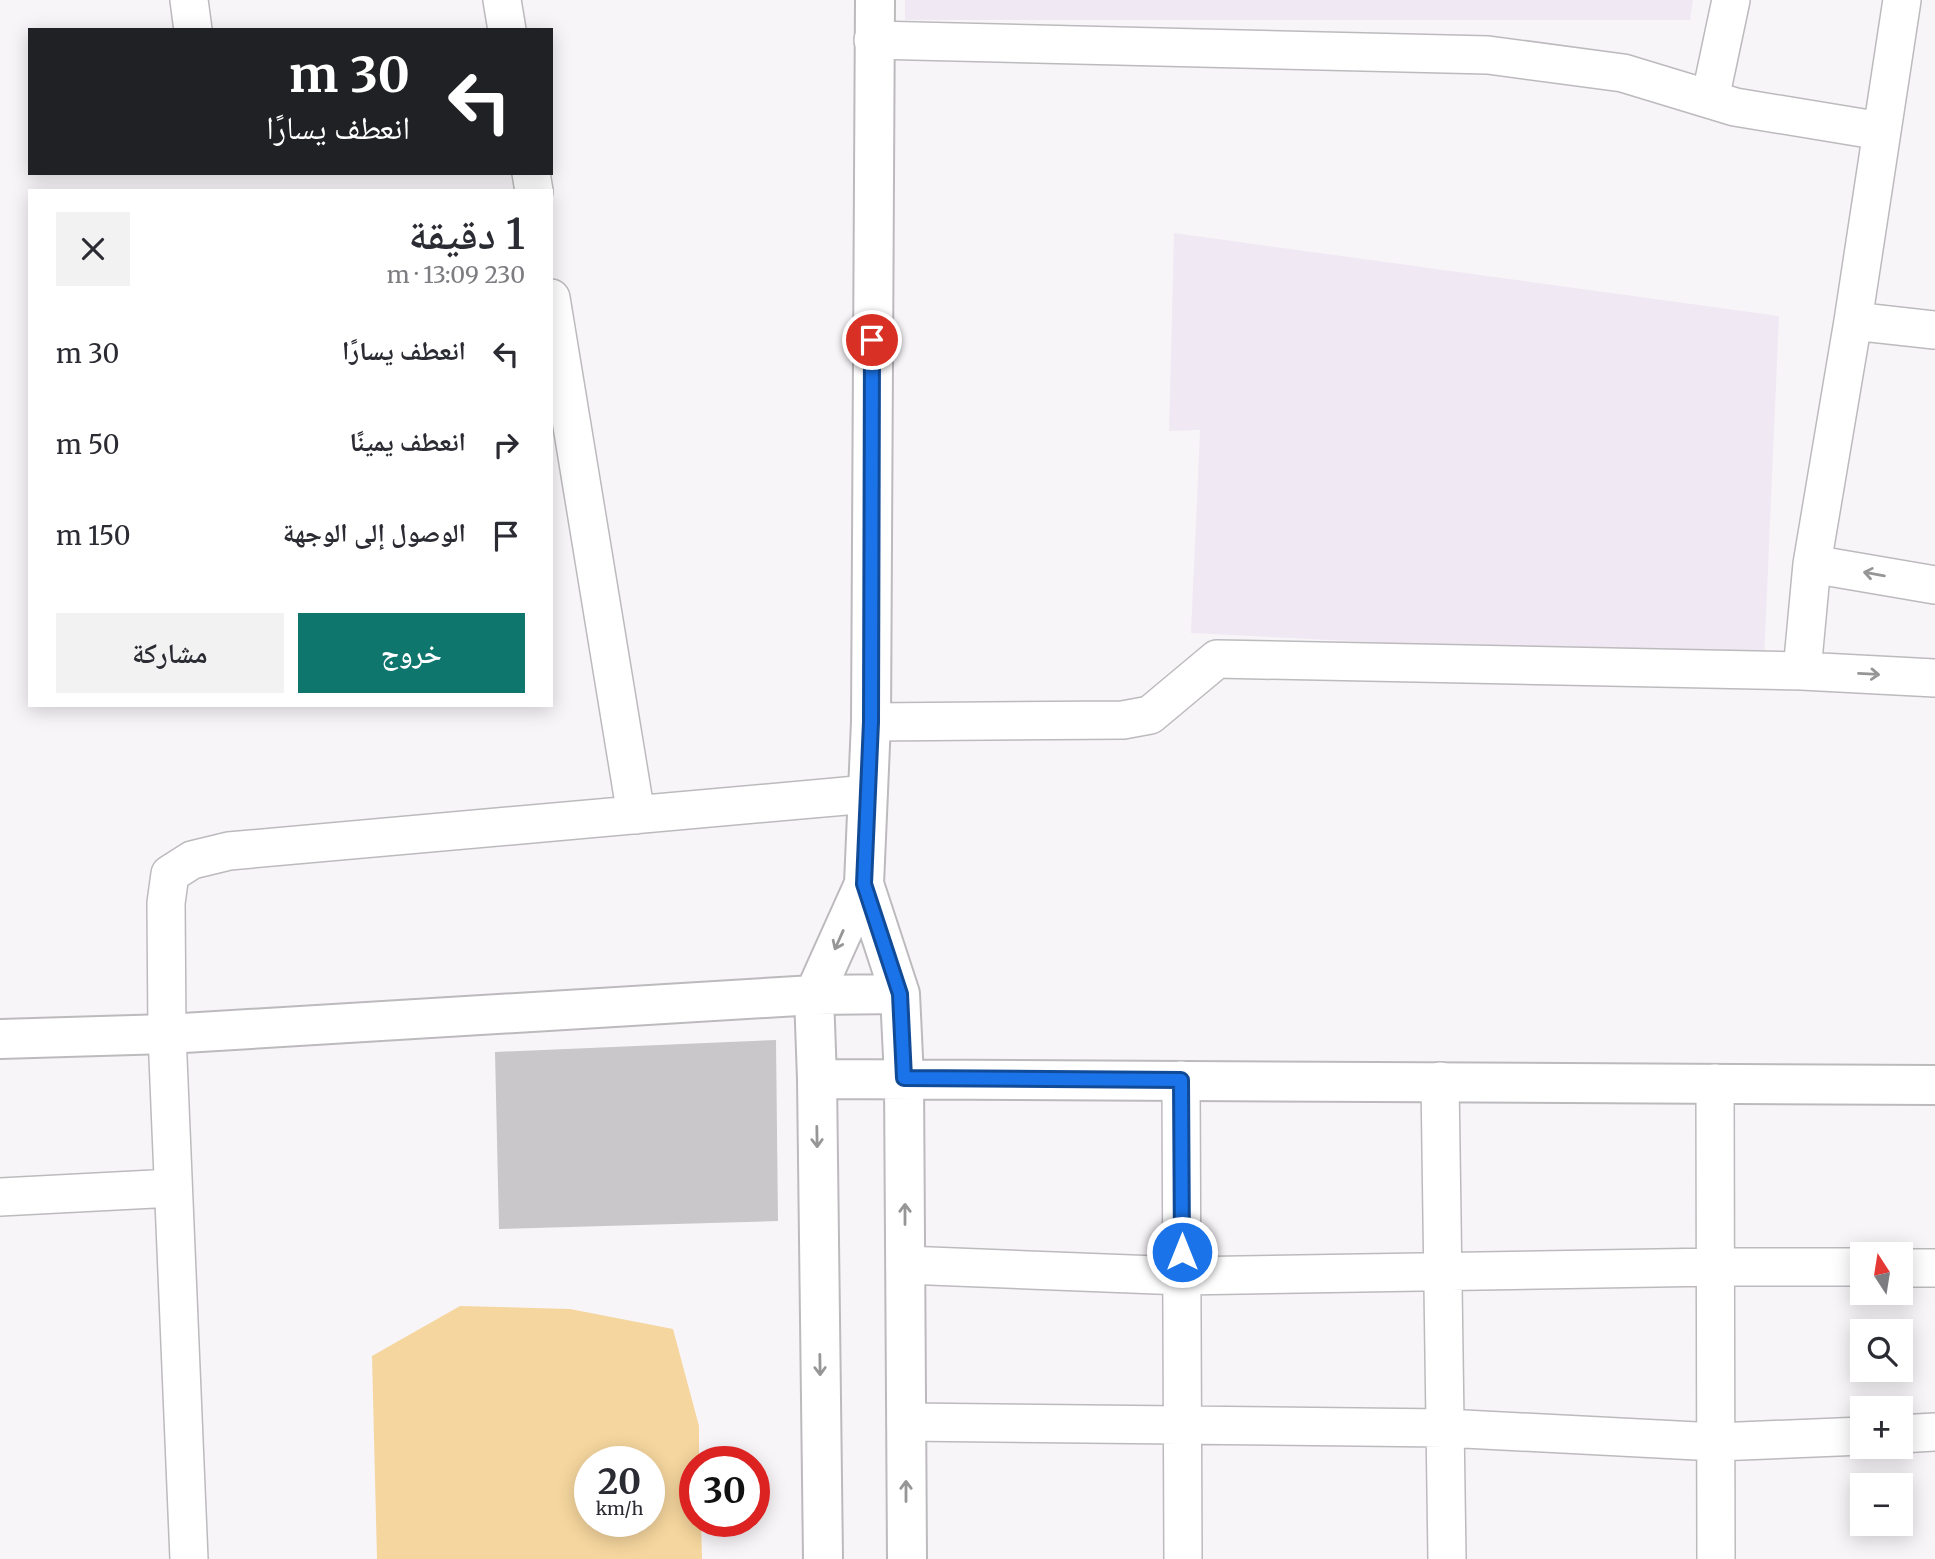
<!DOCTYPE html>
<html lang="ar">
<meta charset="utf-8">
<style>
:root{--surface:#fff;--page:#f2f2f3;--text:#2b2b33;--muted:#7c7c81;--accent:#0f766e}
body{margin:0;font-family:Merriweather,"Noto Naskh Arabic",serif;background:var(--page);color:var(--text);direction:rtl;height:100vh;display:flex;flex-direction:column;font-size:26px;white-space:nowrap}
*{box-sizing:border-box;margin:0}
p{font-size:23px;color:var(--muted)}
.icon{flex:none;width:38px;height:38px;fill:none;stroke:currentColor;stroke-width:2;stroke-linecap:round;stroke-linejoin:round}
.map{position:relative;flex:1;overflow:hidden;direction:ltr}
.side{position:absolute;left:28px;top:189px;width:525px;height:518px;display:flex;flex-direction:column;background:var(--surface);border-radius:0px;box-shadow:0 4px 18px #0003;direction:rtl}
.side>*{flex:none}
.banner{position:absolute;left:28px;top:28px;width:525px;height:147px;border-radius:0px;box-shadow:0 4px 18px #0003;direction:rtl;background:#202124;color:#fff;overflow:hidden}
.needle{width:46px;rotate:348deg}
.buttons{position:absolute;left:1850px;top:1242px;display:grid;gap:14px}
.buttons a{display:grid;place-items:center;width:63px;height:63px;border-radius:0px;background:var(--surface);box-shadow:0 4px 18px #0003;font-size:35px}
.speed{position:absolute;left:574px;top:1446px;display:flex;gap:14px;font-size:35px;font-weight:700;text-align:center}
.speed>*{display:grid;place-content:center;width:91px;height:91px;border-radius:50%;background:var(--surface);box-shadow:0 4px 18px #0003;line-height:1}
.speed small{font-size:18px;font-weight:400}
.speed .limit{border:10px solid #d22;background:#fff;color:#111}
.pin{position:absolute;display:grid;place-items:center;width:60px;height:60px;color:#fff;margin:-30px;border:4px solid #fff;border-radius:50%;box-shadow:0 2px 7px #0007}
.me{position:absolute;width:77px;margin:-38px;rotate:0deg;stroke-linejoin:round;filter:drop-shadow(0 0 5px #0008)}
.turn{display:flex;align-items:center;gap:24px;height:147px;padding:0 28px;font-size:32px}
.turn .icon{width:91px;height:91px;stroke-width:2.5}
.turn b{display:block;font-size:49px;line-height:60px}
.round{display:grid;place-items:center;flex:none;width:74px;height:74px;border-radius:0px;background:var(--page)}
.overview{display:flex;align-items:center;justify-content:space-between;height:119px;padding:0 28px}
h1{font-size:42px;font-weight:600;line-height:52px}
.action{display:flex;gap:14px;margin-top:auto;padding:14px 28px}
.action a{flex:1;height:80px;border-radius:0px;background:var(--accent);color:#fff;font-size:28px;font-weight:600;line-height:80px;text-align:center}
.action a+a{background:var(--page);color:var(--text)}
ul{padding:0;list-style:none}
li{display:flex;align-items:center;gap:21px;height:91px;padding:0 28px}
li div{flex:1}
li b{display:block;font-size:26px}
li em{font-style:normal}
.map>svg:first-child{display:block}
.built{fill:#f0e8f2}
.green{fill:#f5d69e;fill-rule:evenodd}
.building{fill:#cac7ca}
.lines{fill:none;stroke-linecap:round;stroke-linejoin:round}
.street-casing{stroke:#bdbabe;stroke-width:40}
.secondary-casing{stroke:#bdbabe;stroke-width:42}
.street{stroke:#fff;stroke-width:37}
.secondary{stroke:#fff;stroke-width:38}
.oneway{stroke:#979697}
.route-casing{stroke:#114b97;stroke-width:18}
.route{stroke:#1a73e8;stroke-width:12}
</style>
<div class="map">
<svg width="1935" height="1559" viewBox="0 0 1935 1559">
<rect width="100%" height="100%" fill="#f8f5f9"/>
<path class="built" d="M905,0H1693L1690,20H905Z
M1174,233L1779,316L1764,662L1191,633L1200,430L1169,431Z"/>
<path class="green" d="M460,1306L570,1309L673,1329L699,1426V1461H695V1521H701L702,1559H377L372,1356ZM590,1461H649V1521H590Z"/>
<path class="building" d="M776,1040L778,1221L499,1229L495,1052Z"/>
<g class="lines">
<defs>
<path id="street" d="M189,0L193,30
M502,0L507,30
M873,40L1488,55L1623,73L1735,107L1881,131
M1710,99L1731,0
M531,173L534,191
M551,298L636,815
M1853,321L1935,330
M1812,564L1935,585
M1802,671L1812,564L1853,321L1902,0
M871,722L1123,720L1150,715L1217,659L1802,671L1935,678
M1181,1080L1183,1559
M1440,1081L1447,1559
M1715,1083L1716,1559
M0,1197L173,1188
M905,1265L1182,1276L1715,1267H1862
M1900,1268H1935
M906,1422L1445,1428L1716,1442L1862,1436
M1900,1434L1935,1432
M189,1559L167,1034L166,903L170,874L192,860L229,851L868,794"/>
<path id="secondary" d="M875,0L871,722L864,884L900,994L904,1078L907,1559
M0,1039L167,1034L814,995L900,994
M817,1079L1935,1085
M823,1559L817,1079L814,995L864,884"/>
</defs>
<use href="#street" class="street-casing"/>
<use href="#secondary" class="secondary-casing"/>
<use href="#street" class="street"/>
<use href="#secondary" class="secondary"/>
</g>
<defs><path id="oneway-shaft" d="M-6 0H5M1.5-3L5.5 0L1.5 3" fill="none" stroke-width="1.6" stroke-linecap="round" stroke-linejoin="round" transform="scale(1.75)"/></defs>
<g class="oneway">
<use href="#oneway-shaft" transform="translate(1874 574) rotate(-170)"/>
<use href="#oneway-shaft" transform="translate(1869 674) rotate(3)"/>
<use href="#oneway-shaft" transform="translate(839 940) rotate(114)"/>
<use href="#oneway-shaft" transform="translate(817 1137) rotate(89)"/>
<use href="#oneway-shaft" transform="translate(905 1214) rotate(-90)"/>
<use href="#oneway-shaft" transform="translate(820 1365) rotate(89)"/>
<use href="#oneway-shaft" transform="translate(906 1491) rotate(-90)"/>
</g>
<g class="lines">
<defs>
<path id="route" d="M872,340L871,722L864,884L900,994L904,1078L1181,1080L1182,1252"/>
</defs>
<use href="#route" class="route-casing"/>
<use href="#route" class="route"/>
</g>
</svg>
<div class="buttons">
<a><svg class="needle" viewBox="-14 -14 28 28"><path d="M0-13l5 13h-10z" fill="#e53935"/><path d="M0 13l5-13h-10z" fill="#7c7c81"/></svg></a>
<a><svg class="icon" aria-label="search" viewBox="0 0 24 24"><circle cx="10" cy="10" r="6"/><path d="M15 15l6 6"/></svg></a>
<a>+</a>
<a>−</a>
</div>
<div class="speed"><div>20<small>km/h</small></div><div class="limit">30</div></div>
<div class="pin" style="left:872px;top:340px;background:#d93025"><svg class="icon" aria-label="arrive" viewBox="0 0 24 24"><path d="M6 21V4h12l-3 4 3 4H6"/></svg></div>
<svg class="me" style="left:1182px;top:1252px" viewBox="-20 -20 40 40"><circle r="17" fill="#1a73e8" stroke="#fff" stroke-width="3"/><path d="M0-11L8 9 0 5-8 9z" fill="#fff"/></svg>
<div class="banner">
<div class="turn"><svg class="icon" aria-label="left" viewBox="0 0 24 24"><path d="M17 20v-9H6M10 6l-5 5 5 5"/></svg><div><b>30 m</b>انعطف يسارًا</div></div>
</div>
<section class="side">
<div class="overview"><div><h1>1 دقيقة</h1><p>230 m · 13:09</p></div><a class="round"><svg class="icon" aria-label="close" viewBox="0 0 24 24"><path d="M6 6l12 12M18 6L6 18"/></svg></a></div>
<ul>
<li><svg class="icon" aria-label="left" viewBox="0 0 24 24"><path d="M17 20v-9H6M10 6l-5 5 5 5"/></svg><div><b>انعطف يسارًا</b></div><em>30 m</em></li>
<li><svg class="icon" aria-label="right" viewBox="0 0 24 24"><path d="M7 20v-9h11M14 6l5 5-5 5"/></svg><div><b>انعطف يمينًا</b></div><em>50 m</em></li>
<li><svg class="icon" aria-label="arrive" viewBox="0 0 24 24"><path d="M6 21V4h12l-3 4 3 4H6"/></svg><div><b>الوصول إلى الوجهة</b></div><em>150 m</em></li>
</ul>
<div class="action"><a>خروج</a><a>مشاركة</a></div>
</section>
</div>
